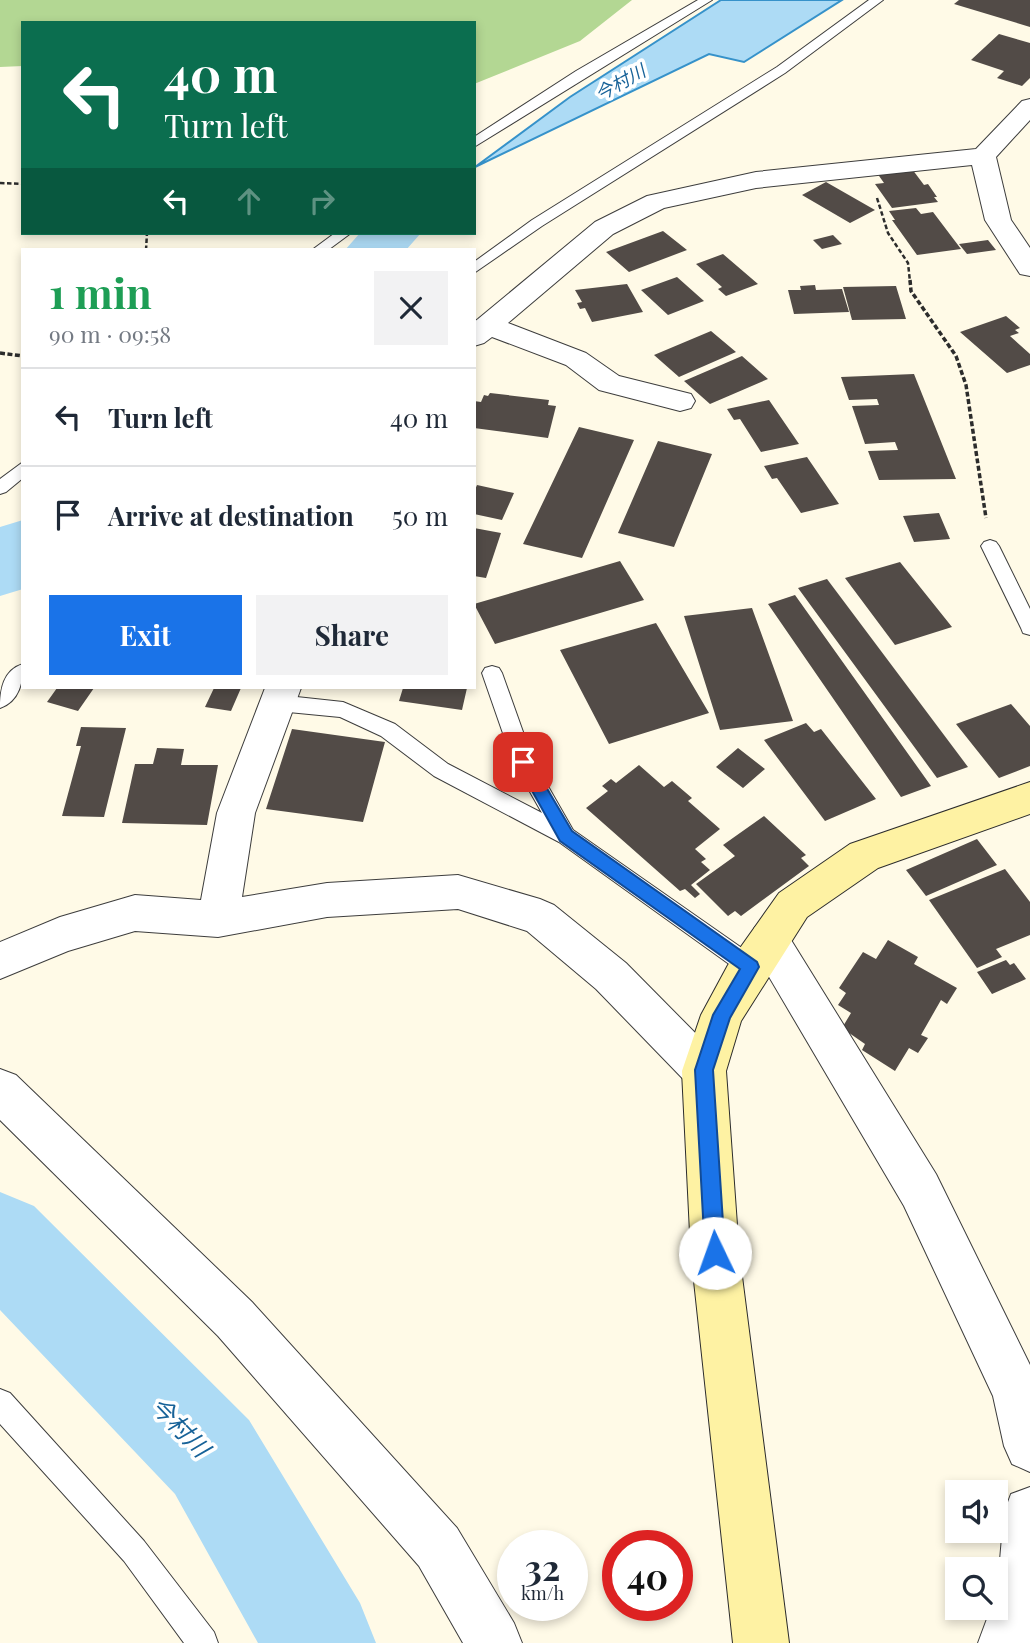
<!DOCTYPE html>
<meta charset="utf-8">
<style>
:root{--surface:#fff;--page:#f2f2f3;--text:#1f2937;--muted:#747a83;--line:#e0e1e3;--accent:#1a73e8}
body{margin:0;font-family:"Playfair Display","Noto Sans JP",serif;background:var(--page);color:var(--text);height:100vh;display:flex;flex-direction:column;font-size:26px;white-space:nowrap}
*{box-sizing:border-box;margin:0}
p{font-size:23px;color:var(--muted)}
.icon{flex:none;width:38px;height:38px;fill:none;stroke:currentColor;stroke-width:2;stroke-linecap:round;stroke-linejoin:round}
.map{position:relative;flex:1;overflow:hidden}
.sheet{position:absolute;left:21px;top:248px;width:455px;height:441px;display:flex;flex-direction:column;background:var(--surface);border-radius:0px;box-shadow:0 4px 10px #0003}
.sheet>*{flex:none}
.top-card{position:absolute;left:21px;top:21px;width:455px;height:214px;border-radius:0px;box-shadow:0 4px 10px #0003;background:#0b6e4f;color:#fff;overflow:hidden}
.fabs{position:absolute;left:945px;top:1480px;display:grid;gap:14px}
.fabs a{display:grid;place-items:center;width:63px;height:63px;border-radius:0px;background:var(--surface);box-shadow:0 4px 10px #0003;font-size:35px}
.speed{position:absolute;left:497px;top:1530px;display:flex;gap:14px;font-size:35px;font-weight:700;text-align:center}
.speed>*{display:grid;place-content:center;width:91px;height:91px;border-radius:50%;background:var(--surface);box-shadow:0 4px 10px #0003;line-height:1}
.speed small{font-size:18px;font-weight:400}
.speed .limit{border:10px solid #d22;background:#fff;color:#111}
.pin{position:absolute;display:grid;place-items:center;width:60px;height:60px;color:#fff;margin:-30px;border-radius:14px;box-shadow:0 4px 10px #0006}
.me{position:absolute;width:77px;margin:-38px;rotate:357deg;stroke-linejoin:round;filter:drop-shadow(0 0 5px #0008)}
.turn{display:flex;align-items:center;gap:24px;height:147px;padding:0 28px;font-size:32px}
.turn .icon{width:91px;height:91px;stroke-width:2.5}
.turn b{display:block;font-size:49px;line-height:60px}
.lanes{display:flex;align-items:center;height:66px;padding:0 28px;background:#0003;justify-content:center;gap:35px;direction:ltr}
.lanes .off{opacity:.35}
.round{display:grid;place-items:center;flex:none;width:74px;height:74px;border-radius:0px;background:var(--page)}
.head{display:flex;align-items:center;justify-content:space-between;height:119px;padding:0 28px}
h1{font-size:42px;font-weight:700;line-height:52px;color:#1e9e55}
.button{display:flex;gap:14px;margin-top:auto;padding:14px 28px}
.button a{flex:1;height:80px;border-radius:0px;background:var(--accent);color:#fff;font-size:28px;font-weight:700;line-height:80px;text-align:center}
.button a+a{background:var(--page);color:var(--text)}
ul{padding:0;list-style:none}
li{display:flex;align-items:center;gap:21px;height:98px;padding:0 28px;border-top:2px solid var(--line)}
li div{flex:1}
li b{display:block;font-size:26px}
li em{font-style:normal}
.map>svg:first-child{display:block}
.forest{fill:#b3d793}
.water{fill:#addbf5;stroke:#3692ca;stroke-width:2}
.lines{fill:none;stroke-linecap:round;stroke-linejoin:round}
.river{fill:#addbf5;fill-rule:evenodd}
.building{fill:#524b47}
.lane-casing{stroke:#3d3d3d;stroke-width:2}
.street-casing{stroke:#3d3d3d;stroke-width:2}
.secondary-casing{stroke:#2c2c2c;stroke-width:2}
.path-far1{stroke:#2c2c2c;stroke-width:2.5;stroke-dasharray:4.5 2.5;stroke-linecap:butt}
.path{stroke:#2c2c2c;stroke-width:3.5;stroke-dasharray:5 2.5;stroke-linecap:butt}
.lane{fill:#fff;fill-rule:evenodd}
.street{fill:#fff;fill-rule:evenodd}
.secondary{fill:#fef2a3;fill-rule:evenodd}
.route{fill:#1a73e8;stroke:#114b97;stroke-width:2}
.labels{text-anchor:middle;dominant-baseline:central;stroke-width:7;stroke-linejoin:round;paint-order:stroke}
.far-water-label{font-size:18px;font-style:italic;fill:#176298;stroke:#fff}
.near-water-label{font-size:24px;font-style:italic;fill:#176298;stroke:#fff}
</style>
<div class="map">
<svg width="1030" height="1643" viewBox="0 0 1030 1643">
<rect width="100%" height="100%" fill="#fffae7"/>
<path class="forest" d="M0,0H632L580,41L474,84V23H23V66L0,67Z"/>
<path class="water" d="M721,0H842L744,62L709,54L475,167L570,97Z"/>
<g class="lines">
<path class="river" d="M360,233H421L406,250H345Z
M23,520V589L0,596V527Z
M0,1192L34,1206L249,1420L360,1603L376,1643H258L175,1494L0,1310Z"/>
</g>
<path class="building" d="M959,0H1030V27L954,4Z
M999,34L1030,43V78L1022,86L997,78L1004,71L971,60Z
M912,169L924,185L928,184L937,197H934L938,202L892,208L875,184L884,183L877,173Z
M826,182L875,210L850,223L802,195Z
M916,208L921,214L933,212L961,249L917,255L892,220H895L889,211Z
M663,231L687,250L629,272L606,252Z
M833,235L842,244L822,249L813,240Z
M988,240L996,250L967,254L959,244Z
M723,254L758,284L726,296L718,289L722,287L696,264Z
M677,277L704,301L668,315L641,290Z
M627,284L643,312L592,322L585,308L580,309L577,303L582,302L575,290Z
M815,285L816,290L842,289L849,312L794,314L788,290H801L800,286Z
M896,286L906,319L852,320L843,287Z
M1006,316L1020,328L1015,330L1019,333L1010,336L1030,354V365L1007,373L960,332Z
M711,331L736,352L679,377L654,355Z
M742,356L768,379L710,404L684,381Z
M914,374L956,479L879,480L868,451L898,450L895,442L865,444L852,406L879,405L877,399L849,400L841,377Z
M490,393L549,400L548,405L556,406L548,438L474,428V401L481,402L484,395L488,396Z
M769,400L799,444L761,452L740,419L734,420L727,409Z
M579,427L634,440L582,558L523,544Z
M658,441L712,454L674,547L618,533Z
M807,457L839,504L801,513L777,478L772,479L764,466Z
M477,485L514,493L502,520L474,514V492Z
M939,513L950,539L914,542L903,516Z
M474,528L501,533L486,578L474,576Z
M620,561L644,600L495,644L474,604Z
M900,562L952,627L895,645L845,578Z
M827,579L968,767L937,778L798,588Z
M795,595L931,786L901,797L768,604Z
M752,608L793,721L720,730L684,616Z
M656,623L709,713L609,744L560,650Z
M57,688H94L78,711L47,702Z
M214,688H241L231,711L205,707Z
M403,688H467L462,710L399,701Z
M1011,704L1030,726V766L999,778L956,724Z
M806,723L814,732L821,729L876,799L825,821L764,740Z
M81,727L126,728L104,817L62,816L81,746H76Z
M292,729L385,742L363,822L266,809Z
M157,748L184,749L181,765H218L207,825L122,823L135,764H153Z
M738,748L765,769L743,788L716,767Z
M639,765L664,787L672,781L692,798L688,801L720,829L695,849L706,859L701,862L710,870L691,885L700,894L695,898L685,889L680,891L586,808L608,791L602,786L611,779L616,783Z
M764,816L806,855L801,858L809,866L741,916L735,911L728,916L696,884L735,856L723,845Z
M977,839L997,865L926,896L906,870Z
M1005,869L1030,902V935L996,949L1002,957L977,968L929,900Z
M888,940L918,957L914,964L957,988L947,1004L941,1000L921,1035L928,1038L918,1053L909,1048L895,1071L862,1050L865,1044L842,1028L851,1013L838,1005L846,993L839,988L863,952L876,959Z
M1006,960L1010,965L1014,963L1026,979L992,994L977,972Z"/>
<g class="lines">
<defs>
<path id="lane" d="M698,0H712L474,147V137L576,71Z
M869,0H883L785,73L542,226L474,273V262L532,220L777,67Z
M335,233H351L328,250H312Z
M23,462V478L6,492L0,494V479Z
M990,540L996,542L999,546L1030,609V635L1023,633L1021,628L981,546L984,542Z
M23,664C23,681 20,701 0,708C0,690 3,670 23,664Z
M492,666L499,668L502,673L533,760L573,830L759,960L762,967L759,974L751,977L743,974L559,842L434,776L381,736L340,717L278,711L271,708L268,703L271,698L278,695L343,702L395,724L448,764L542,813L513,762L482,673L485,668Z
M0,1389L10,1393L144,1541L214,1632L218,1643H184L124,1561L0,1424Z"/>
<path id="street" d="M1030,99V120L996,157L1011,220L1030,248V276L1020,274L985,220L972,165L756,188L664,208L613,234L508,323L586,353L619,376L691,394L695,401L691,408L680,411L599,390L566,365L492,337L484,343L474,346V322L478,319L595,222L647,196L756,172L976,149L1022,101Z
M265,688H301L255,813L242,897L327,883L458,875L540,899L554,905L626,963L719,1057L726,1071L719,1085L704,1091L689,1085L596,989L527,931L458,909L327,917L218,937L135,931L68,951L0,979V942L60,917L135,895L201,900L217,813Z
M769,922L783,927L936,1174L1030,1365V1472L1012,1464L1004,1446L993,1396L904,1206L755,953L749,940L755,927Z
M0,1069L16,1075L252,1302L457,1528L514,1623L522,1643H463L419,1566L218,1336L0,1120Z
M1030,1487V1643H978L991,1608H996L1004,1513L1011,1494Z"/>
<path id="secondary" d="M1030,782V814L878,868L807,917L741,1021L726,1071L739,1253L789,1643H733L691,1253L682,1071L701,1015L728,965L779,893L850,844Z"/>
</defs>
<use href="#lane" class="lane-casing"/>
<use href="#street" class="street-casing"/>
<use href="#secondary" class="secondary-casing"/>
<path class="path-far1" d="M0,183L23,184
M877,198L888,233L908,263L910,282
M146,250L147,233"/>
<path class="path" d="M910,280L911,291L956,356L966,385L986,518
M0,353L23,356"/>
<use href="#lane" class="lane"/>
<use href="#street" class="street"/>
<use href="#secondary" class="secondary"/>
</g>
<path class="route" d="M523,756L529,758L572,831L757,962L759,967L730,1018L713,1070L725,1253L722,1260L715,1262L708,1260L705,1253L695,1070L713,1015L740,969L560,841L516,762Z"/>
<g class="labels">
<g class="far-water-label">
<text transform="translate(620 82) rotate(-29)">今村川</text>
</g>
<g class="near-water-label">
<text transform="translate(181 1426) rotate(46)">今村川</text>
</g>
</g>
</svg>
<div class="fabs">
<a><svg class="icon" aria-label="sound" viewBox="0 0 24 24"><path d="M4 9h4l5-4v14l-5-4H4zM17 9q2 3 0 6"/></svg></a>
<a><svg class="icon" aria-label="search" viewBox="0 0 24 24"><circle cx="10" cy="10" r="6"/><path d="M15 15l6 6"/></svg></a>
</div>
<div class="speed"><div>32<small>km/h</small></div><div class="limit">40</div></div>
<div class="pin" style="left:523px;top:762px;background:#d93025"><svg class="icon" aria-label="arrive" viewBox="0 0 24 24"><path d="M6 21V4h12l-3 4 3 4H6"/></svg></div>
<svg class="me" style="left:715px;top:1253px" viewBox="-20 -20 40 40"><circle r="19" fill="#fff"/><path d="M0-13L10 11 0 6-10 11z" fill="#1a73e8"/></svg>
<div class="top-card">
<div class="turn"><svg class="icon" aria-label="left" viewBox="0 0 24 24"><path d="M17 20v-9H6M10 6l-5 5 5 5"/></svg><div><b>40 m</b>Turn left</div></div>
<div class="lanes"><svg class="icon" aria-label="left" viewBox="0 0 24 24"><path d="M17 20v-9H6M10 6l-5 5 5 5"/></svg><svg class="icon off" aria-label="ahead" viewBox="0 0 24 24"><path d="M12 20V5M6 11l6-6 6 6"/></svg><svg class="icon off" aria-label="right" viewBox="0 0 24 24"><path d="M7 20v-9h11M14 6l5 5-5 5"/></svg></div>
</div>
<section class="sheet">
<div class="head"><div><h1>1 min</h1><p>90 m · 09:58</p></div><a class="round"><svg class="icon" aria-label="close" viewBox="0 0 24 24"><path d="M6 6l12 12M18 6L6 18"/></svg></a></div>
<ul>
<li><svg class="icon" aria-label="left" viewBox="0 0 24 24"><path d="M17 20v-9H6M10 6l-5 5 5 5"/></svg><div><b>Turn left</b></div><em>40 m</em></li>
<li><svg class="icon" aria-label="arrive" viewBox="0 0 24 24"><path d="M6 21V4h12l-3 4 3 4H6"/></svg><div><b>Arrive at destination</b></div><em>50 m</em></li>
</ul>
<div class="button"><a>Exit</a><a>Share</a></div>
</section>
</div>
